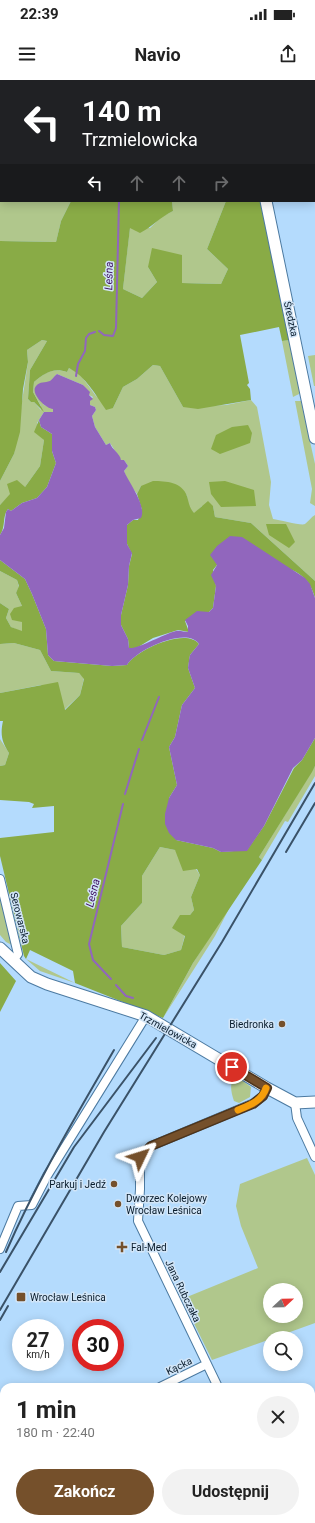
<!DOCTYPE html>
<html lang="pl">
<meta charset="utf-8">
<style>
:root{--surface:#fff;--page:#f2f2f2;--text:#222;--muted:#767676;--accent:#75502b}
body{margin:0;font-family:Roboto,sans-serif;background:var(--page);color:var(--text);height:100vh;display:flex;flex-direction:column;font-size:15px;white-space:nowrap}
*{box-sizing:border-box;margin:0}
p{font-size:13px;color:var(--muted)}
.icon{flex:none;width:22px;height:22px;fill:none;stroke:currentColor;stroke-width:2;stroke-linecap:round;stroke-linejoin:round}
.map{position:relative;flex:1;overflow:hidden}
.details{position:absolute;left:0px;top:1303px;width:315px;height:140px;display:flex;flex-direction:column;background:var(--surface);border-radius:12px 12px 0 0;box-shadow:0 2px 10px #0003}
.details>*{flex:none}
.guide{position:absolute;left:0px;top:0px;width:315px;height:122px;box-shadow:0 2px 10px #0003;background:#202124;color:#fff;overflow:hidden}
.needle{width:26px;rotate:68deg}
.controls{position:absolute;left:263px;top:1203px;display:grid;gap:8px}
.controls a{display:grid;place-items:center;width:40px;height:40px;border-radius:50%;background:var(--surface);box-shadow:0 2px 10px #0003;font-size:20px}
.speed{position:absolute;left:12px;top:1239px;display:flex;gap:8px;font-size:20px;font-weight:700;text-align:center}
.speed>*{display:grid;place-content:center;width:52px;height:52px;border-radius:50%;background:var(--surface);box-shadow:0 2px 10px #0003;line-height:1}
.speed small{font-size:10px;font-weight:400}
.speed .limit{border:6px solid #d22;background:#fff;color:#111}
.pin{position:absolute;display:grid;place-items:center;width:34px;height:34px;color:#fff;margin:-17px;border:2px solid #fff;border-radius:50%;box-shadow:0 1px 4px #0007}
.me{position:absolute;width:44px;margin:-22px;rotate:49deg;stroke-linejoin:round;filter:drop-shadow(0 0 3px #0008)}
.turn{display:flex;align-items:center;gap:14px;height:84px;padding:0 16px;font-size:18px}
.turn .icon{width:52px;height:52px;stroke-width:2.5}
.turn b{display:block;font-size:28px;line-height:34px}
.lanes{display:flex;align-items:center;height:38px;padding:0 16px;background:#0003;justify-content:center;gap:20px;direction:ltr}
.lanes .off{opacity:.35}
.round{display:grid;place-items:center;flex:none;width:42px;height:42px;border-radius:21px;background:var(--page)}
.headline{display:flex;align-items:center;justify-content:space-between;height:68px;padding:0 16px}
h1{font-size:24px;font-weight:700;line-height:30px}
.button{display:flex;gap:8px;margin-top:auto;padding:8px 16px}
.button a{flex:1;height:46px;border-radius:24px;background:var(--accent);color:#fff;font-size:16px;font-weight:700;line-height:46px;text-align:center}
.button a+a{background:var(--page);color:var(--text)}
.status{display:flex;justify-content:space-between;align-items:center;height:28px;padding:0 20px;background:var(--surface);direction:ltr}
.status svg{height:11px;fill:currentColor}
header{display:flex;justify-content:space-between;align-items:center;height:52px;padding:0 16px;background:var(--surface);font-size:18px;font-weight:700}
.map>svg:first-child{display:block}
.green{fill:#b0c78c;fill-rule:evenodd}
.forest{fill:#89ab46;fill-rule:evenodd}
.water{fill:#9166bd}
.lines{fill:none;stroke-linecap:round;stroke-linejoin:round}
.stream{stroke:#9166bd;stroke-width:2}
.street-casing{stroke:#4c7aa1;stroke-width:10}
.secondary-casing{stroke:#4c7aa1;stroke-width:13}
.street{stroke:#fff;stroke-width:8}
.secondary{stroke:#fff;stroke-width:11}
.rail{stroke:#3a5268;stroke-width:2}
.route-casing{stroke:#4c341c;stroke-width:10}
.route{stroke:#75502b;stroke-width:7}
.slow{stroke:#f59e0b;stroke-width:7}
.poi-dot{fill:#75502b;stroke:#d2e5f7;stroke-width:1.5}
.labels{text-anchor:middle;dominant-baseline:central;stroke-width:3;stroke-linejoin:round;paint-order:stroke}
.street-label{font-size:10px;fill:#091c2c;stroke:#d2e5f7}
.poi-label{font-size:10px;fill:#091c2c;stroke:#d2e5f7;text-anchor:start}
.water-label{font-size:11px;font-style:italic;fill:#401363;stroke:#d2e5f7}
</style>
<div class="status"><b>22:39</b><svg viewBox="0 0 49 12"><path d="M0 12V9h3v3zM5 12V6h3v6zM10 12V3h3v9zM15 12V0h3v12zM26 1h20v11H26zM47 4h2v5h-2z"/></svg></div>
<header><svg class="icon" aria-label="menu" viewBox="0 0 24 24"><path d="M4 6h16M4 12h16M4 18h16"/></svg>Navio<svg class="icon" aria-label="share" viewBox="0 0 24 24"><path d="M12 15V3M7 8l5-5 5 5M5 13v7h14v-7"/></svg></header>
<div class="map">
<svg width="315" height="1443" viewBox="0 0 315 1443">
<rect width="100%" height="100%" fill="#b4dbfd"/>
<path class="green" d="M0,118L1,121H71L61,141L56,162L0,161Z
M172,121H226L207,169L228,189L221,204L182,203L148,187L157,202L142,218L123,209L130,147L150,148L161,137L173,131Z
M42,260L47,261L30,290L28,319L31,322H34L41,330V326L33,312L34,302C45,293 52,287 67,292L69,288L79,293L96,316L113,328L123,307L137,299L153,285L160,286L183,327L226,325L251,320L257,327L271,402L269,425L273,439C280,440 302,446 305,444C309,441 311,437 315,435V501L251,443L215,437L213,426H202L194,434L188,425L187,415L141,406L137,414L128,402L124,391L128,386L124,380H121L110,363L106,365L95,347L92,336L96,330L95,327L90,325V321L93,317L89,315L83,305L57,294L38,315L44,325L53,328V332H44L37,343L44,360L40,386L25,407L11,414L0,425V401L14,374L28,282L27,270Z
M290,260L299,308V314L293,317L282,261Z
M315,275V306H314L308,276Z
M295,321H301L315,384V426L310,423L312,409Z
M0,491L17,500L19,507L16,513L22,526V552L11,547L6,538L9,529L0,523Z
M14,563L40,570L51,591L79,593L84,598L80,615L64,630L41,605L0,613V564Z
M0,659L9,673L5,685L0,686Z
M315,686V696L288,742L285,741L262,780L259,777Z
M160,767L175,770L196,789L200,795L191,817L194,830L190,835L181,870L164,875L122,867L121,846L142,823V796Z
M0,812L12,865L6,862L0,855Z
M234,819L215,856L163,938L193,883Z
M26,879L75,903L40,891Z
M235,995L251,1007L250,1017L239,1023L234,1021C231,1012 229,1004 235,995Z
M307,1078L315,1095V1243L212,1280L182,1219L258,1188L241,1146L236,1126L240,1104ZM270,1210H296V1236H270Z"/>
<path class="forest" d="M0,0H148L1,1V27Z
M71,121H172L173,131C160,137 152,147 140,153L130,148L123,209L142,218L157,202L148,187L152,168L182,175V203L221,204L228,189L207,169L226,121H260L290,260L282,261L279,247L240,255L249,303L247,305L250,309L251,320L198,329L183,327L160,286L153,285L137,299L123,307L113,328L106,330C95,314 86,297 69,288L67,292C53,287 45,293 34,302L33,312L44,332L34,322H31L28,319L30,290L47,261L42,260L27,270L28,282L23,309L20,352L14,374L0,401V161L56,162L61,141Z
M39,340L41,347L52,354V371L56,383L47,407L37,418L22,423L11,431L8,429C2,436 6,447 0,455V425L10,414L7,404L17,400L25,407L40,386L44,360L34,352Z
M248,345L252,353L250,363L220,374L211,369L216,355L232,347Z
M153,401C166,401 182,402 187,416C189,423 189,427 194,433L208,421L213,426L215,437L251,443L315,501V518C311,504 305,496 292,490C283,486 230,485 217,485L213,490L216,506L213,528L209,532L185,541L189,552L178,550L153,558L135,569L129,568L128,559L121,545V535L128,505L129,486L132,474L127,464V445L133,440H138L142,430L137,414L141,406Z
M225,401L254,410L256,426L221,427L211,414L209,402Z
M266,444H286L295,462L289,468L269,455Z
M0,480L25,499L32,514L46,549L48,575L54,581L112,586L127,585C136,570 186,547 199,564L190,575L188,588L195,608L182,625L175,657L169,667L177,705L169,718L176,760L213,768L221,772L247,770L264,746L294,688L302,680L315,658V686L312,692L259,777L262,780L193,883L163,938L75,903L73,891L30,870L26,879L24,876L0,776V758L54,752V726L32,728L34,724L29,722L0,720V686L5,685L9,673C2,662 0,655 3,641H0V613L58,602L65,630L80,615L84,599L79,593L51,591L40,570L14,563L0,564V523L9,529L6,538L11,547L22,551V542L12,540L10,534L14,528L22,526L16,513L19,506L17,500L0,491ZM160,767L175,770L183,791L197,789L200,795L191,817L194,830L190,835H180L172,848L185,856L181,870L164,875L122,867L121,846L142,823V796Z
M0,883L16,901L0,932Z"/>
<path class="water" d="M57,294L83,305L90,312L89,315L93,319L90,321V325L95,327L96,330L92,336L95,347L106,365L110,363C112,370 120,373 121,380H124L128,386L124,391C129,403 147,426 141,438L133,440L127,445V464L132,473L129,486L128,505L121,535V545L128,559L129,568C139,569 163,554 176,551C180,550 184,552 188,552V546L185,540L197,531L209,532L213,528L216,506L211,495L217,485L210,475L217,466L230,456L242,457L305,498L310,504L315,518V658L302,680L293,688L264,746L247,771L221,772L213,768L176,760L169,753L165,744V734L169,718L177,705L169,667L175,657L182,625L195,608L188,588L189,580L190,575L199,564C187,546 136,570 127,585L112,586L54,581L48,575L46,549L32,514L25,499L0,480V455L4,448L6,432L8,429L11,431L22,423L37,418L47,407L56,383L52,371V354L41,347L39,340L44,332H53V329C45,328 30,313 36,306C40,301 45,303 50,301C53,299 54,296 57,294Z"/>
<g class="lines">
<path class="stream" d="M149,1L150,0
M99,251L104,255L113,256L116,248L119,121
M76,296L78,284L85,271L86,258L89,254L95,252
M142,660L159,617
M125,714L139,669
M111,899L93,880L89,864L123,724
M116,905L126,916L133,918"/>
<defs>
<path id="street" d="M0,34H1
M0,799L18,874L13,881
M295,1023L297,1038L315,1077
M0,1169L18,1126L32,1125L47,1096L146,936
M160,1307L207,1284
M218,1307L138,1141L140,1109V1077L151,1066L254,1023L263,1016L267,1008
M311,1391H315
M0,1400L4,1397
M50,1439L53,1443
M185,1443L191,1439"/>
<path id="secondary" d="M241,0V1
M314,12H315
M266,121L315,358
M0,868L31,897L47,904L146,936L267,1008L295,1023L315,1022"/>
</defs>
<use href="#street" class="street-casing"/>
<use href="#secondary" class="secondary-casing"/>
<use href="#street" class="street"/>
<use href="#secondary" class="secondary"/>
<path class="rail" d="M286,772L315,723
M6,1172C37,1101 76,1036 114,970
M0,1192L74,1067L156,958
M0,1230L104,1052L222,862L315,703
M0,1240L8,1226"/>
</g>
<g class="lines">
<defs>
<path id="route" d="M140,1077L151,1066L253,1024L263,1016L267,1008L232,987"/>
</defs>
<use href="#route" class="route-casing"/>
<use href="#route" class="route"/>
<path class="slow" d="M238,1030C250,1025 262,1021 266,1008"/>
</g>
<g class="poi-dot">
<circle cx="282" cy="944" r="4"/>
<circle cx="114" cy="1104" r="4"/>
<circle cx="118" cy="1124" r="4"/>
<path d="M120 1161h4v4h4v4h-4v4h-4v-4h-4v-4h4z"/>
<rect x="16" y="1212" width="10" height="10" rx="2"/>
</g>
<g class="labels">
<g class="street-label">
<text transform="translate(291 239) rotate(78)">Średzka</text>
<text transform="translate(20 838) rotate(76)">Serowarska</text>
<text transform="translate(168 950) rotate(29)">Trzmielowicka</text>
<text transform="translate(183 1211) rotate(64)">Jana Rubczaka</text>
<text transform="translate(179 1286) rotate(-26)">Kącka</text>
</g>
<g class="poi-label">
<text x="274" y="944" text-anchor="end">Biedronka</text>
<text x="106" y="1104" text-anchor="end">Parkuj i Jedź</text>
<text x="126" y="1118">Dworzec Kolejowy<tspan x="126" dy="12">Wrocław Leśnica</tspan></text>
<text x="131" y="1167">Fal-Med</text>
<text x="30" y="1217">Wrocław Leśnica</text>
</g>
<g class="water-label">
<text transform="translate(109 196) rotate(-89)">Leśna</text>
<text transform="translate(93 813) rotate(-76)">Leśna</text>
</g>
</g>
</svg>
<div class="controls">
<a><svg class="needle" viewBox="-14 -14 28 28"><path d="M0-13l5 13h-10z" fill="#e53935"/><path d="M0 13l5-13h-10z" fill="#767676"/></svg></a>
<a><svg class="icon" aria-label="search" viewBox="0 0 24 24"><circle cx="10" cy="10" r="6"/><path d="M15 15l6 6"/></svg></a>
</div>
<div class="speed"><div>27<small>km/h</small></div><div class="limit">30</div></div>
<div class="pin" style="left:232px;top:987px;background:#d93025"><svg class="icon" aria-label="arrive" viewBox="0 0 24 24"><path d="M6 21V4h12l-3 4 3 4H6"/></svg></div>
<svg class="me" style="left:140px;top:1077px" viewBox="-20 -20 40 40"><path d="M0-17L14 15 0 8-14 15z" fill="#75502b" stroke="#fff" stroke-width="4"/></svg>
<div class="guide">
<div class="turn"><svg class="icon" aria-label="left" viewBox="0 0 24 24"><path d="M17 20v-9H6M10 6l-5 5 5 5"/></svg><div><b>140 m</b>Trzmielowicka</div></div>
<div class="lanes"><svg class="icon" aria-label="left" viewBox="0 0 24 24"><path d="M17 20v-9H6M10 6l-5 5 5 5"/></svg><svg class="icon off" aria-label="ahead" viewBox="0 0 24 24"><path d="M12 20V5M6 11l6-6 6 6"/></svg><svg class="icon off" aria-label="ahead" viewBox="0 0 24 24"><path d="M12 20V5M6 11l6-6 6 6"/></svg><svg class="icon off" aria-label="right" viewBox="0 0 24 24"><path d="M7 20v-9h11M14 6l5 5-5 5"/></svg></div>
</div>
<section class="details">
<div class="headline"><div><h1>1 min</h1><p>180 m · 22:40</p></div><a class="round"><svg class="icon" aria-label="close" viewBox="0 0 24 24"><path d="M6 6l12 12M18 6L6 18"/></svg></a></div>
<div class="button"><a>Zakończ</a><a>Udostępnij</a></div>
</section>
</div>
